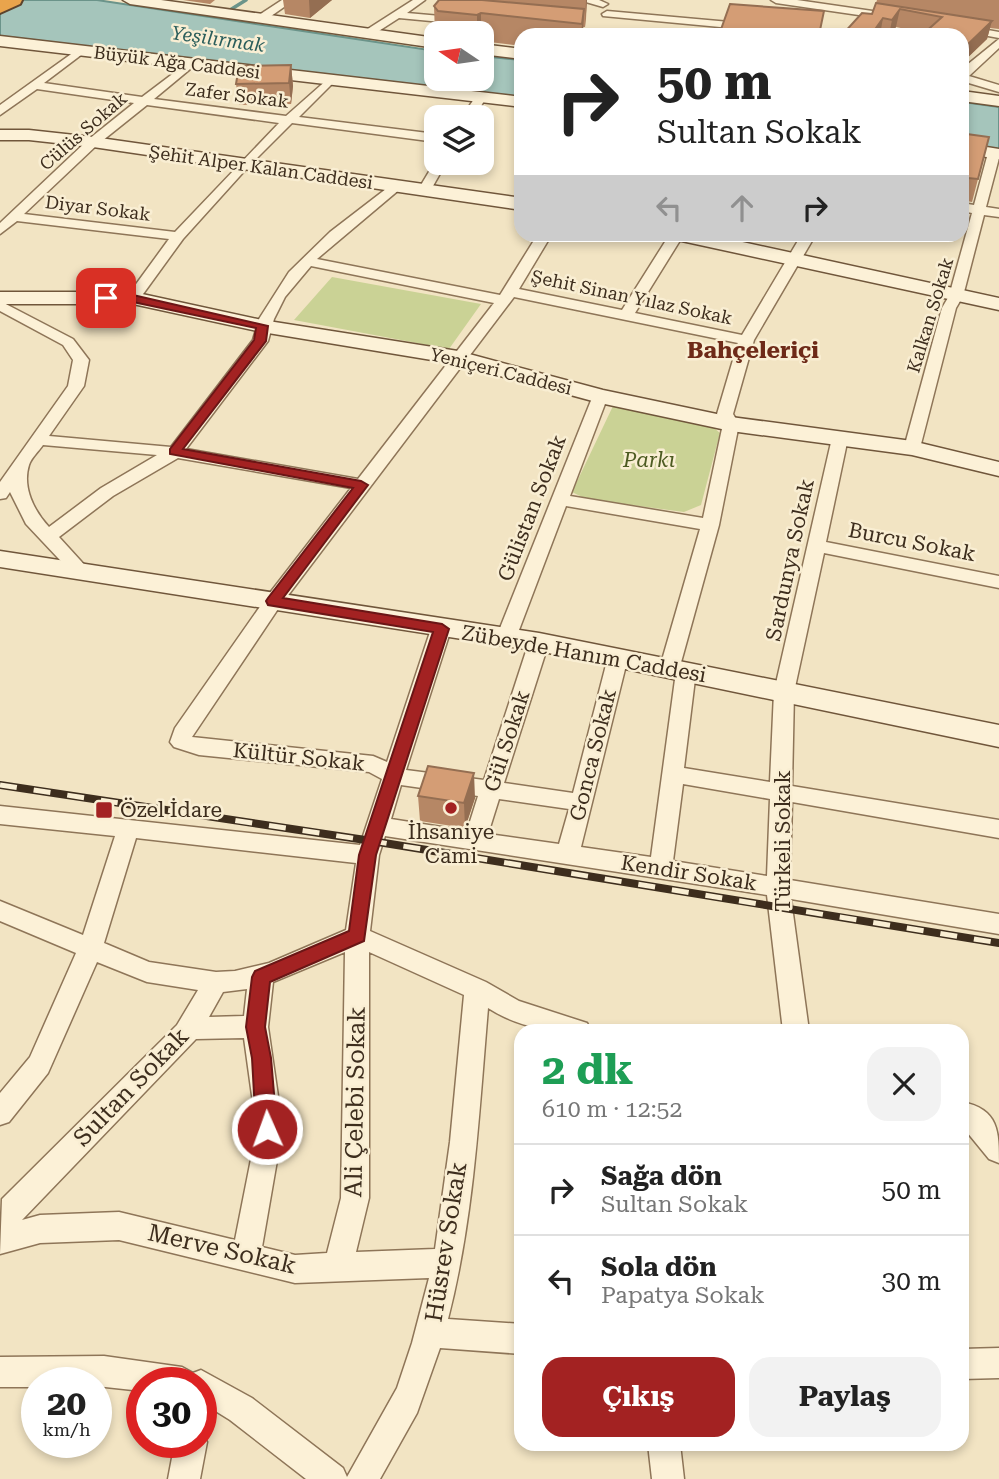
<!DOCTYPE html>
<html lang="tr">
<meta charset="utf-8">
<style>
:root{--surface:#fff;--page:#f2f2f2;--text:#222;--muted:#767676;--line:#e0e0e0;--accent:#a32222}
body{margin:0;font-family:"Roboto Serif",serif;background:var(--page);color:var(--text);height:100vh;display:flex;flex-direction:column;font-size:26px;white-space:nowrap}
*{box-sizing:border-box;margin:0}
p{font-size:23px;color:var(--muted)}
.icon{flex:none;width:38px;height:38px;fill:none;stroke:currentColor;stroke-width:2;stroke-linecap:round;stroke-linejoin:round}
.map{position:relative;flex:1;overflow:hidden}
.drawer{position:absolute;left:514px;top:1024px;width:455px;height:427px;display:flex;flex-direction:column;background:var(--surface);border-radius:21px;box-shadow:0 4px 10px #0003}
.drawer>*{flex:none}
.top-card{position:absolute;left:514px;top:28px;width:455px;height:214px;border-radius:21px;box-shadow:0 4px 10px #0003;background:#fff;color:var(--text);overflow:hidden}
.needle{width:46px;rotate:283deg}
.fabs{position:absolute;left:424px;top:21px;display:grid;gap:14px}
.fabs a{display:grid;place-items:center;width:70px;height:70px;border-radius:14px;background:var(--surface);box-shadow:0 4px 10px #0003;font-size:35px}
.speed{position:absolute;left:21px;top:1367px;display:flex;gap:14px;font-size:35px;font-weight:700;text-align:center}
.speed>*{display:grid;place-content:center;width:91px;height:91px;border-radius:50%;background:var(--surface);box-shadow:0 4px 10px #0003;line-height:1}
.speed small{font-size:18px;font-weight:400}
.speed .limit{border:10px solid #d22;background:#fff;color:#111}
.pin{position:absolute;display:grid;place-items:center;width:60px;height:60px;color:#fff;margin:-30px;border-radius:14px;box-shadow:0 4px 10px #0006}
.me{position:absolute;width:77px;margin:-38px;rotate:358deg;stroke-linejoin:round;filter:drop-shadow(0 0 5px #0008)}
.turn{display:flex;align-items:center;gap:24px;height:147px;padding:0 28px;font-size:32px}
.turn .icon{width:91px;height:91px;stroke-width:2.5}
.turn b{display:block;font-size:49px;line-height:60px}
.lanes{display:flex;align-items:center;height:66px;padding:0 28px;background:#0003;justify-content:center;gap:35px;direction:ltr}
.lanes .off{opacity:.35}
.round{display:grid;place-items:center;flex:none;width:74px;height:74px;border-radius:21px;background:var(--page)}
.overview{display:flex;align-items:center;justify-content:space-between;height:119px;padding:0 28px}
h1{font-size:42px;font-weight:700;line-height:52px;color:#1e9e55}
.action{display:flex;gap:14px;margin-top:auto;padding:14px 28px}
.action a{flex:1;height:80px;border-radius:21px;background:var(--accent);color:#fff;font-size:28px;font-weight:700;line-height:80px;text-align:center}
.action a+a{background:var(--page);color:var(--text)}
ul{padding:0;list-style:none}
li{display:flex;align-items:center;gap:21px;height:91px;padding:0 28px;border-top:2px solid var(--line)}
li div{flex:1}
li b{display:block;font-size:26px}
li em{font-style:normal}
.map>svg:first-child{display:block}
.green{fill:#cad295}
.water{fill:#a5c5bb;stroke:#6b948a;stroke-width:2}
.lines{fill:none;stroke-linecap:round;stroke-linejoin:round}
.stream{stroke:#6b948a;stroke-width:3.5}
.street-casing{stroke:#8e7558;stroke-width:3}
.secondary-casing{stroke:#70563b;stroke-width:3}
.highway-casing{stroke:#5c432c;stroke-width:4}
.street{fill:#fcf1d7;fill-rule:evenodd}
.secondary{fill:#fcf1d7;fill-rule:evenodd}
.highway{fill:#e9a44c;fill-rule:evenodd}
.rail-casing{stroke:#3d2d1d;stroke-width:8}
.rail{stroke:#f9eed3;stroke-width:5;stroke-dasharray:17;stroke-linecap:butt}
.wall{fill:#b68765}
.shaded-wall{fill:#946e52}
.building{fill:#d49d75;stroke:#946e52;stroke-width:2}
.route{fill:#a32222;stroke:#6a1616;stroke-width:2}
.poi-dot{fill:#a32222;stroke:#f9eed3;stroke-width:2.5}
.labels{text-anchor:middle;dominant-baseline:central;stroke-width:5;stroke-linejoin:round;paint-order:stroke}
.far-street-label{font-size:18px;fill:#3d2d1d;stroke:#f9eed3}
.far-water-label{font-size:19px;font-style:italic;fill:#2b5e5b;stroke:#f9eed3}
.park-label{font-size:21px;font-style:italic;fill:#4d5b22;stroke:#f9eed3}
.street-label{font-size:21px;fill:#3d2d1d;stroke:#f9eed3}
.poi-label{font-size:21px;fill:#3d2d1d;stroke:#f9eed3;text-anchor:start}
.far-district-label{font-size:23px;font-weight:bold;fill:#6e2a18;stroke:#f9eed3}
.near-street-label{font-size:24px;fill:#3d2d1d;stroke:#f9eed3}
</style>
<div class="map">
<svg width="999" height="1479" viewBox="0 0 999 1479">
<rect width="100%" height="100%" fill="#f2e4c3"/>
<path class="green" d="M332,277L481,304L449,349L294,320Z
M613,406L709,424L720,433L701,505L684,512L586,499L572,492Z"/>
<path class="water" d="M0,0H97L436,51V79H481V56L521,60V98L0,36Z
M963,102L999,107V149L963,144Z"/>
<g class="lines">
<path class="stream" d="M230,10L246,0"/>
<defs>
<path id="street" d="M282,0H294L264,21H256V17Z
M413,0H425L407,13L463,18L468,21L463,24L399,18L371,36H363V32Z
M579,0H599L608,4L603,7Z
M771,0H797L900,15L905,18L900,21L776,3Z
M607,11L752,24L757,27L752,30L603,16L602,14Z
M960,25L999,32V38L956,30L955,28Z
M554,27L608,32L613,35L550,32V28Z
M791,27L834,31L839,34L787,32V28Z
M999,39V48L969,76L999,85V92L962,81V69Z
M81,47L86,50L85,52L44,83L142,97L191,60L195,61V65L154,99L286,116L329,78L333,79V83L299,117L436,134V142L292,123L248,167L183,239L138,301H128L126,298L169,239L17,221L0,234V223L89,139L134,103L37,89L0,115V105ZM147,105L279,123L175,232L24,214L97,145Z
M476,96L486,98L474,117H462Z
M994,149L999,151V158L986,207L999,209V217L984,215L963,296L956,308L920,448L912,453L906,452L904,448L942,308L949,296L972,213L962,211V203L974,205L988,153Z
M436,160V163H446L429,193H419L418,190Z
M395,182L401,186L400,189L317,259L500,295L538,234H552L519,289L622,310L670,234H684L635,313L742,335L802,234H816L754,340L733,414L739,424L719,525L680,666H693L696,671L684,768L770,782L774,692L832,438L840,433L846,434L848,438L826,542L999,576V588L824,553L794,692L792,786L999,820V838L792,802L790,880L999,914V934L791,899L809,1031H783L767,895L385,836L379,855L370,931L486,982L519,1001L587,1023L591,1031C551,1031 523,1030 488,1008C479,1113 474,1218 448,1319L522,1324V1354L440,1348L417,1413L380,1479H306L230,1420L201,1402V1382H142V1391L96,1386V1382H37V1387H0V1357L104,1356L182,1367L193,1373L201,1370L252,1398L343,1468L347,1477L397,1388L412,1343L429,1278L295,1283L119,1240L40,1243L0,1254L2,1199L177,1025L198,990L147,982L97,962L48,1073L9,1122L0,1125V1093L30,1057L76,953L0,921V901L83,935L115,836L0,824V806L360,845L382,779L369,772L199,755L174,747L170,742L175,728L266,598L351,488L178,458L113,496L59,537L90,571L88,575H74L26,524L10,492L6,498L0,499V482L68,386L73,360L63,345L0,311V301L73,339L89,360L84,386L49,436L171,447L253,340L259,319L289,272L330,232ZM311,266L494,303L358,479L186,449L268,341L274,319L285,297ZM514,297L738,343L717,414L723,424L703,518L570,496L608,396L606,393H594L496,638L499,643H513L516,638L566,506L700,529L660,667L663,672H676L651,857L581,847L628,657L625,652H611L608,657L573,793L504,783L549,642L546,637H532L529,642L484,780L406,770L451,629L448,624H434L431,629L387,762L373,756L192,737L280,606ZM43,445L157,455L101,488L49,527C34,511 22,487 29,465C31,458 39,451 43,445ZM683,784L770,799L767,876L673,861ZM401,785L478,796L467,831L391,819ZM499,799L569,809L559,844L488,834ZM136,838L356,863L346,930L269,963L235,971L216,972L149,962L104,943ZM345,952L341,1198L327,1253L295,1255L262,1247L279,1149L280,1110L268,1027L273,982ZM369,952L464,995L450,1142L435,1249L356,1252L369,1198ZM247,989L244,1016L209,1017L223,992ZM244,1038L254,1110L253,1149L235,1240L119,1212L40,1215L22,1220L196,1039Z
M962,1102C999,1109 999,1132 999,1163L989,1159L962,1126Z
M999,1348V1378L962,1379V1349Z
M201,1431L207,1442L200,1479H168L175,1442H201Z
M648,1444H680L684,1479H652Z"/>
<path id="secondary" d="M123,0H161L436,38V48L130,4Z
M0,36L522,97V107L0,46Z
M481,44L522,49V59L481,54Z
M962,91L999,96V106L962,101Z
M0,130H29L93,137L522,198V210L93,147L29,140H0Z
M962,143L999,149V159L962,153Z
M668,234H706L999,298V310L677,240Z
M0,292H133L262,320L458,351L603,390L731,417L912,441L999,462V476L912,455L731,431L600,403L456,364L262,332L133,304H0Z
M0,551L539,633L999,725V747L539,651L0,567Z"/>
<path id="highway" d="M0,0H22L20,4L0,13Z"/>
</defs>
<use href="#street" class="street-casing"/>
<use href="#secondary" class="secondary-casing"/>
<use href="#highway" class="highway-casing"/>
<use href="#street" class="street"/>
<use href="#secondary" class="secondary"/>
<use href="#highway" class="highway"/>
<defs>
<path id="rail" d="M0,785L372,841L999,943"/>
</defs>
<use href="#rail" class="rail-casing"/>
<use href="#rail" class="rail"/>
</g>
<path class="wall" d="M183,0H215L210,4Z
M283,0H332L310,18L285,14Z
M439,0H587L586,19L585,27H583V35H522V46L481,41V33H436V37L435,35L434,6Z
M877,0H999V29L990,28L987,39L962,63V35L924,33L896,27L890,35H842L872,14Z
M291,65L293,86L291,104L239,105L236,84Z
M962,129L967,134L989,137L972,202L962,200Z
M418,796L475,798L465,828L420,821Z"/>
<path class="shaded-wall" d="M309,0H332L310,18Z
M586,0H587L585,27Z
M584,9L583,35H581L582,24Z
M900,9L896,27L890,35H889L892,20Z
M481,13V33H477V15Z
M883,18L880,35H871Z
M992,21L987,39L962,63V54L964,48Z
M291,65L293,86L291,104L289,83Z
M968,178L962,200V191L965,181Z
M474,773L475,798L465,828L464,803Z"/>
<path class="building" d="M439,0H482L584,9L582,24L481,13L477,15L438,11L434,6Z
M876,3L992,21L964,48L962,47V35H922L942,17L900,9L892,20L883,18L871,35H842L862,13L872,14Z
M730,4L824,11L819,35H719Z
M291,65L289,83L236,84L239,66Z
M962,129L965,130L967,134L989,137L978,179L968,178L965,181H962Z
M428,766L474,773L464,803L418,796Z"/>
<path class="route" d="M106,295H133L268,326L266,341L183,449L361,481L368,485L283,598L442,624L449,629L376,855L364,941L270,982L265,1027L271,1058L277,1129L274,1136L267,1139L259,1136L256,1129L252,1058L246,1027L252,977L255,971L349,931L359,855L433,632L268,605L266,601L268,598L353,488L170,454V449L254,340L256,328L133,302L102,301L101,298Z"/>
<g class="poi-dot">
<circle cx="451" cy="808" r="7"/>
<rect x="95" y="801" width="18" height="18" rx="3.5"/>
</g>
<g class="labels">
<g class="far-street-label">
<text transform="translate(177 62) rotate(7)">Büyük Ağa Caddesi</text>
<text transform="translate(237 95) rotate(7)">Zafer Sokak</text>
<text transform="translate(83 131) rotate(-41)">Cülüs Sokak</text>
<text transform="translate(261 167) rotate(8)">Şehit Alper Kalan Caddesi</text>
<text transform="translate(98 208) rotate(7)">Diyar Sokak</text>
<text transform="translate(632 297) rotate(12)">Şehit Sinan Yılaz Sokak</text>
<text transform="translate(930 315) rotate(-73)">Kalkan Sokak</text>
<text transform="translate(501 371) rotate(14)">Yeniçeri Caddesi</text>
</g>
<g class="far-water-label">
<text transform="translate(218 39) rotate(8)">Yeşilırmak</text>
</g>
<g class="park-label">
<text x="649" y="460">Parkı</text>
</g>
<g class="street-label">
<text transform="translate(532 508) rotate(-69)">Gülistan Sokak</text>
<text transform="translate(912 542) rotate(11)">Burcu Sokak</text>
<text transform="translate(790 560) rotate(-78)">Sardunya Sokak</text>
<text transform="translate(584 654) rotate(10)">Zübeyde Hanım Caddesi</text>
<text transform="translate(507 741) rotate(-72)">Gül Sokak</text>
<text transform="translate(593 755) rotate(-76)">Gonca Sokak</text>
<text transform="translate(299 757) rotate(6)">Kültür Sokak</text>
<text transform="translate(783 841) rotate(-90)">Türkeli Sokak</text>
<text transform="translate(689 873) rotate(9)">Kendir Sokak</text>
</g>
<g class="poi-label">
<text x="120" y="810">Özel İdare</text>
<text x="451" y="832" text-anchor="middle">İhsaniye<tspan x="451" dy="24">Cami</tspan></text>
</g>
<g class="far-district-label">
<text x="753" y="350">Bahçeleriçi</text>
</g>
<g class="near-street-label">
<text transform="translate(131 1087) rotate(-46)">Sultan Sokak</text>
<text transform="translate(355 1102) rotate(-89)">Ali Çelebi Sokak</text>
<text transform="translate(446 1242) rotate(-81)">Hüsrev Sokak</text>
<text transform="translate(222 1249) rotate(13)">Merve Sokak</text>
</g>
</g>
</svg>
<div class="fabs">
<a><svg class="needle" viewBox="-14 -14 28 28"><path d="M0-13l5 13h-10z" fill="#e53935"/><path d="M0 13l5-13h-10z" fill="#767676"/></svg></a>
<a><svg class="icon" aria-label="layers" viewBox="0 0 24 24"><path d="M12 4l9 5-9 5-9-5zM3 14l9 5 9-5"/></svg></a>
</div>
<div class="speed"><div>20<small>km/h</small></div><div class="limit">30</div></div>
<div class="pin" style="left:106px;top:298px;background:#d93025"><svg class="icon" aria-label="arrive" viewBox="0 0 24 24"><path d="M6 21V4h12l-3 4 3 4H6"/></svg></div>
<svg class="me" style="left:267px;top:1129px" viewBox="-20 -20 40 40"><circle r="17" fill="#a32222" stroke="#fff" stroke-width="3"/><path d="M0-11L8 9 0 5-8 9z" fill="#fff"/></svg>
<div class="top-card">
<div class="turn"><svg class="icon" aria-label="right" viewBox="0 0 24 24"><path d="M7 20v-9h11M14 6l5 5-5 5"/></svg><div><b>50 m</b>Sultan Sokak</div></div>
<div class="lanes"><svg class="icon off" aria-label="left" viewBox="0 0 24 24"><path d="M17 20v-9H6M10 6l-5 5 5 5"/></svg><svg class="icon off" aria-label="ahead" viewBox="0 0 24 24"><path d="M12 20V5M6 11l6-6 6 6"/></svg><svg class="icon" aria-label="right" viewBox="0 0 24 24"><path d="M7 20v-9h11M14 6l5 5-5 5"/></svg></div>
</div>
<section class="drawer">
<div class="overview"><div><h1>2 dk</h1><p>610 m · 12:52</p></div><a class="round"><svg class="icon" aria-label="close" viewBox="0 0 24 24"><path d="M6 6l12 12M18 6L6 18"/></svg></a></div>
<ul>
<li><svg class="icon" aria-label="right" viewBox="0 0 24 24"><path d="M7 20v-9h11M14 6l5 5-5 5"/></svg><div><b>Sağa dön</b><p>Sultan Sokak</p></div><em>50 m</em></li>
<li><svg class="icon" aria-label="left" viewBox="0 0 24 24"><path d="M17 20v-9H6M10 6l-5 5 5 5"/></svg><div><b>Sola dön</b><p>Papatya Sokak</p></div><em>30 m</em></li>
</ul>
<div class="action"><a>Çıkış</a><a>Paylaş</a></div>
</section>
</div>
